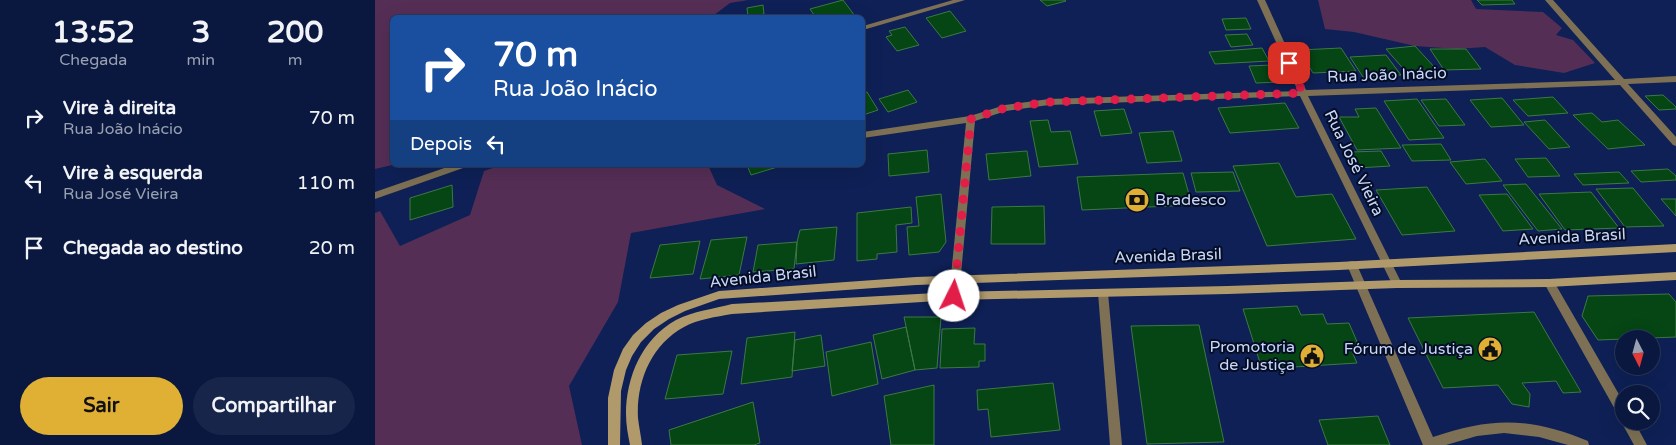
<!DOCTYPE html>
<html lang="pt">
<meta charset="utf-8">
<style>
:root{--surface:#0a1840;--page:#18254b;--text:#f1f3f6;--muted:#99a0b1;--line:#2a3759;--accent:#e0b034}
body{margin:0;font-family:"Varela Round",sans-serif;background:var(--page);color:var(--text);height:100vh;display:flex;flex-direction:column;font-size:19px;white-space:nowrap}
*{box-sizing:border-box;margin:0}
p{font-size:16px;color:var(--muted)}
.icon{flex:none;width:28px;height:28px;fill:none;stroke:currentColor;stroke-width:2;stroke-linecap:round;stroke-linejoin:round}
.map{position:relative;flex:1;overflow:hidden}
.side{display:flex;flex-direction:column;background:var(--surface);width:375px}
.side>*{flex:none}
.banner{position:absolute;left:15px;top:15px;width:475px;height:152px;border-radius:8px;box-shadow:0 5px 20px #0002,0 0 0 1px var(--line);background:#1a4fa0;color:#fff;overflow:hidden}
.needle{width:32px;rotate:174deg}
.fabs{position:absolute;left:1240px;top:330px;display:grid;gap:10px}
.fabs a{display:grid;place-items:center;width:45px;height:45px;border-radius:50%;background:var(--surface);box-shadow:0 5px 20px #0002,0 0 0 1px var(--line);font-size:25px}
.pin{position:absolute;display:grid;place-items:center;width:42px;height:42px;color:#fff;margin:-21px;border-radius:10px;box-shadow:0 2px 8px #0006}
.me{position:absolute;width:55px;margin:-28px;rotate:4deg;stroke-linejoin:round;filter:drop-shadow(0 0 4px #0008)}
.turn{display:flex;align-items:center;gap:18px;height:105px;padding:0 20px;font-size:22px}
.turn .icon{width:65px;height:65px;stroke-width:2.5}
.turn b{display:block;font-size:35px;line-height:42px}
.then{display:flex;align-items:center;height:48px;padding:0 20px;background:#0003;gap:10px;font-size:19px}
.eta{display:flex;justify-content:space-evenly;align-items:center;height:85px;text-align:center}
.eta b{font-size:30px;font-weight:700;line-height:35px}
.button{display:flex;gap:10px;margin-top:auto;padding:10px 20px}
.button a{flex:1;height:58px;border-radius:30px;background:var(--accent);color:#111;font-size:20px;font-weight:700;line-height:58px;text-align:center}
.button a+a{background:var(--page);color:var(--text)}
ul{padding:0;list-style:none}
li{display:flex;align-items:center;gap:15px;height:65px;padding:0 20px}
li div{flex:1}
li b{display:block;font-size:19px}
li em{font-style:normal}
main{display:flex;flex:1;min-height:0}
.map>svg:first-child{display:block}
.green{fill:#552e56}
.building{fill:#054614;stroke:#3e7844}
.lines{fill:none;stroke-linecap:round;stroke-linejoin:round}
.street{fill:#7d7054;fill-rule:evenodd}
.secondary{fill:#b09a6c;fill-rule:evenodd}
.route{stroke:#e11d48;stroke-width:9;stroke-dasharray:0 16.2}
.labels{text-anchor:middle;dominant-baseline:central;stroke-width:4;stroke-linejoin:round;paint-order:stroke}
.street-label{font-size:16px;fill:#c9d8fa;stroke:#050d24}
.poi-label{font-size:16px;fill:#c9d8fa;stroke:#050d24;text-anchor:end}
</style>
<main>
<section class="side">
<div class="eta">
<div><b>13:52</b><p>Chegada</p></div>
<div><b>3</b><p>min</p></div>
<div><b>200</b><p>m</p></div>
</div>
<ul>
<li><svg class="icon" aria-label="right" viewBox="0 0 24 24"><path d="M7 20v-9h11M14 6l5 5-5 5"/></svg><div><b>Vire à direita</b><p>Rua João Inácio</p></div><em>70 m</em></li>
<li><svg class="icon" aria-label="left" viewBox="0 0 24 24"><path d="M17 20v-9H6M10 6l-5 5 5 5"/></svg><div><b>Vire à esquerda</b><p>Rua José Vieira</p></div><em>110 m</em></li>
<li><svg class="icon" aria-label="arrive" viewBox="0 0 24 24"><path d="M6 21V4h12l-3 4 3 4H6"/></svg><div><b>Chegada ao destino</b></div><em>20 m</em></li>
</ul>
<div class="button"><a>Sair</a><a>Compartilhar</a></div>
</section>
<div class="map">
<svg width="1301" height="445" viewBox="0 0 1301 445">
<rect width="100%" height="100%" fill="#0e2056"/>
<path class="green" d="M0,0H373L355,3L335,18H18L17,165L0,169Z
M943,0H1096L1101,9L1168,12L1187,28L1181,35L1198,40L1220,63L1189,73L1140,65L1110,47L1082,49L1040,46L979,32L950,29Z
M127,165H333L342,185L390,209L256,233L243,302L194,386L207,445H0V213L5,211L25,246L95,215L109,171Z"/>
<path class="building" d="M468,0L480,16L441,18L435,9Z
M665,0H690L691,1L672,6Z
M1102,0H1137L1140,4L1107,5Z
M388,5L389,14L373,17L372,8Z
M575,11L591,31L567,38L551,18Z
M871,18L876,29L851,30L847,19Z
M530,27L544,45L522,51L511,37L517,35L514,31Z
M872,34L878,45L856,47L850,35Z
M1040,46L1062,70L1032,73L1011,49Z
M887,48L894,61L840,64L834,52Z
M966,48L981,71L938,73L924,50Z
M1055,49H1091L1106,69L1069,70Z
M1011,55L1026,75L988,77L975,57Z
M897,65L906,82L881,83L874,66Z
M533,90L542,102L513,112L504,99Z
M492,92L503,110L488,115V93Z
M1288,95L1301,107V109L1284,110L1270,96Z
M1178,97L1193,113L1153,116L1138,100Z
M1127,98L1149,125L1116,127L1095,100Z
M1042,99L1069,138L1034,140L1009,101Z
M1071,99L1090,125L1064,126L1046,100Z
M910,103L924,128L855,133L843,108Z
M1001,108L1026,148L982,150L964,117H984L980,109Z
M749,109L757,133L726,136L719,111Z
M1217,113L1227,122L1243,120L1270,145L1233,149L1198,115Z
M673,120L676,132L695,131L703,164L664,167L655,121Z
M1170,120L1195,147L1174,149L1149,122Z
M798,131L807,161L772,163L764,133Z
M1066,144L1076,160L1037,161L1027,145Z
M552,150L554,172L514,176L513,154Z
M652,151L656,176L614,180L611,154Z
M1006,151L1015,166L983,168L976,152Z
M1171,158L1185,176L1153,177L1140,159Z
M1110,159L1127,181L1091,184L1075,162Z
M904,163L921,197L957,194L981,239L892,246L858,166Z
M372,165H409L376,175Z
M1293,169L1301,176V180L1266,182L1256,171Z
M858,172L865,191L821,192L816,173Z
M1244,172L1254,183L1208,185L1199,174Z
M808,173L817,205L707,210L702,177Z
M1151,184L1187,229L1163,231L1128,185Z
M77,185L78,207L35,220V198Z
M1052,187L1080,231L1027,235L1001,190Z
M1258,188L1289,226L1250,227L1221,189Z
M1216,192L1244,228L1190,230L1164,194Z
M566,194L571,242L564,252L534,255L532,227L544,226L541,197Z
M1132,194L1158,229L1128,231L1104,195Z
M1286,199H1301V216Z
M669,206L670,244H616L617,207Z
M536,207L537,223L521,225L522,252L502,254V259L482,261V213Z
M462,227L459,260L421,264L422,242L425,230Z
M372,237L364,275L325,279L336,240Z
M325,241L318,274L275,278L285,245Z
M422,242L419,269L378,272L383,245Z
M1294,294L1301,302V337L1223,340L1207,316L1213,296Z
M922,306L926,315L948,314L952,324L974,323L983,344L974,345L982,363L887,369L868,309Z
M1159,312L1206,392L1188,393L1181,381L1147,383L1155,394L1154,407L1137,404L1123,385L1068,388L1033,318Z
M529,317H566L562,368L540,370Z
M824,325L849,442L772,444L756,326Z
M531,327L540,370L507,379L498,335Z
M600,328L599,344H610V361H604V367L565,368L567,329Z
M420,332L417,377L366,384L372,338Z
M446,335L450,366L417,371L420,340Z
M496,342L503,384L457,396L451,352Z
M357,351L348,394L290,399L302,355Z
M678,383L685,430L616,437L613,409L603,410L602,390Z
M559,385V445H516L509,396Z
M378,402L385,443L379,445H296L294,430Z
M1003,416L1015,445H953L944,420Z"/>
<g class="lines">
<path class="street" d="M578,0H590L488,30V26Z
M882,0H890L931,90L1240,80L1170,0H1178L1249,79L1301,76V82L1253,84L1301,137V146L1298,145L1245,85L933,96L1027,284L1026,287L1022,288L1018,287L1017,284L925,96L674,105L631,111L600,121L584,296L583,299L579,300L575,299L574,296L591,123L488,138V132L595,116L630,105L674,99L923,91Z
M78,165H93L91,167L0,199V192Z
M977,261L981,262L982,265L1058,437C1117,417 1154,417 1213,441L1214,445H1193L1164,437L1129,433L1102,436L1071,445H1048L972,265L973,262Z
M1174,279L1178,280L1249,403V421H1259L1272,445H1259L1248,425L1246,420L1169,283L1170,280Z
M728,289L732,290L733,293L747,445H735L723,293L724,290Z"/>
<path class="secondary" d="M1301,244V252L964,270L541,285L344,299L310,311L294,319L279,329L266,342L257,356L251,370L246,391L245,445H233V398L239,370L248,349L258,335L271,323L286,313L303,305L344,291L541,277L964,262Z
M1301,272V280L1174,287L1022,288L853,294L579,300L357,314C341,317 323,319 309,327C276,345 261,382 263,418C264,427 266,436 267,445H255C253,435 251,425 251,414C251,377 267,339 301,320C318,311 339,309 357,304L579,292L853,286L1022,280L1174,279Z"/>
</g>
<g class="lines">
<path class="route" d="M579,296L596,119L630,108L674,102L928,93L914,63"/>
</g>
<defs>
<symbol id="bank-disc" viewBox="-11 -11 22 22"><circle r="9.5" fill="#e0b034" stroke="#050d24"/><path d="M-6-4H6V4H-6ZM0-2.3a2.3 2.3 0 1 0 0 4.6a2.3 2.3 0 1 0 0-4.6Z" fill="#111"/></symbol>
<symbol id="civic-disc" viewBox="-11 -11 22 22"><circle r="9.5" fill="#e0b034" stroke="#050d24"/><path d="M-.6-6.5H3V-4.5H.6V-3L4-1V1h2V6H-6V1h2V-1L-.6-3ZM-1.2 2.5V6h2.4V2.5Z" fill="#111"/></symbol>
</defs>
<g fill-rule="evenodd">
<use href="#bank-disc" x="748" y="186" width="28" height="28"/>
<use href="#civic-disc" x="1101" y="335" width="28" height="28"/>
<use href="#civic-disc" x="923" y="342" width="28" height="28"/>
</g>
<g class="labels">
<g class="street-label">
<text transform="translate(1012 75) rotate(-2)">Rua João Inácio</text>
<text transform="translate(979 163) rotate(64)">Rua José Vieira</text>
<text transform="translate(1197 237) rotate(-3)">Avenida Brasil</text>
<text transform="translate(793 256) rotate(-2)">Avenida Brasil</text>
<text transform="translate(388 277) rotate(-6)">Avenida Brasil</text>
</g>
<g class="poi-label">
<text x="780" y="200" text-anchor="start">Bradesco</text>
<text x="920" y="347">Promotoria<tspan x="920" dy="18">de Justiça</tspan></text>
<text x="1098" y="349">Fórum de Justiça</text>
</g>
</g>
</svg>
<div class="fabs">
<a><svg class="needle" viewBox="-14 -14 28 28"><path d="M0-13l5 13h-10z" fill="#e53935"/><path d="M0 13l5-13h-10z" fill="#99a0b1"/></svg></a>
<a><svg class="icon" aria-label="search" viewBox="0 0 24 24"><circle cx="10" cy="10" r="6"/><path d="M15 15l6 6"/></svg></a>
</div>
<div class="pin" style="left:914px;top:63px;background:#d93025"><svg class="icon" aria-label="arrive" viewBox="0 0 24 24"><path d="M6 21V4h12l-3 4 3 4H6"/></svg></div>
<svg class="me" style="left:579px;top:296px" viewBox="-20 -20 40 40"><circle r="19" fill="#fff"/><path d="M0-13L10 11 0 6-10 11z" fill="#e11d48"/></svg>
<div class="banner">
<div class="turn"><svg class="icon" aria-label="right" viewBox="0 0 24 24"><path d="M7 20v-9h11M14 6l5 5-5 5"/></svg><div><b>70 m</b>Rua João Inácio</div></div>
<div class="then">Depois<svg class="icon" aria-label="left" viewBox="0 0 24 24"><path d="M17 20v-9H6M10 6l-5 5 5 5"/></svg></div>
</div>
</div>
</main>
